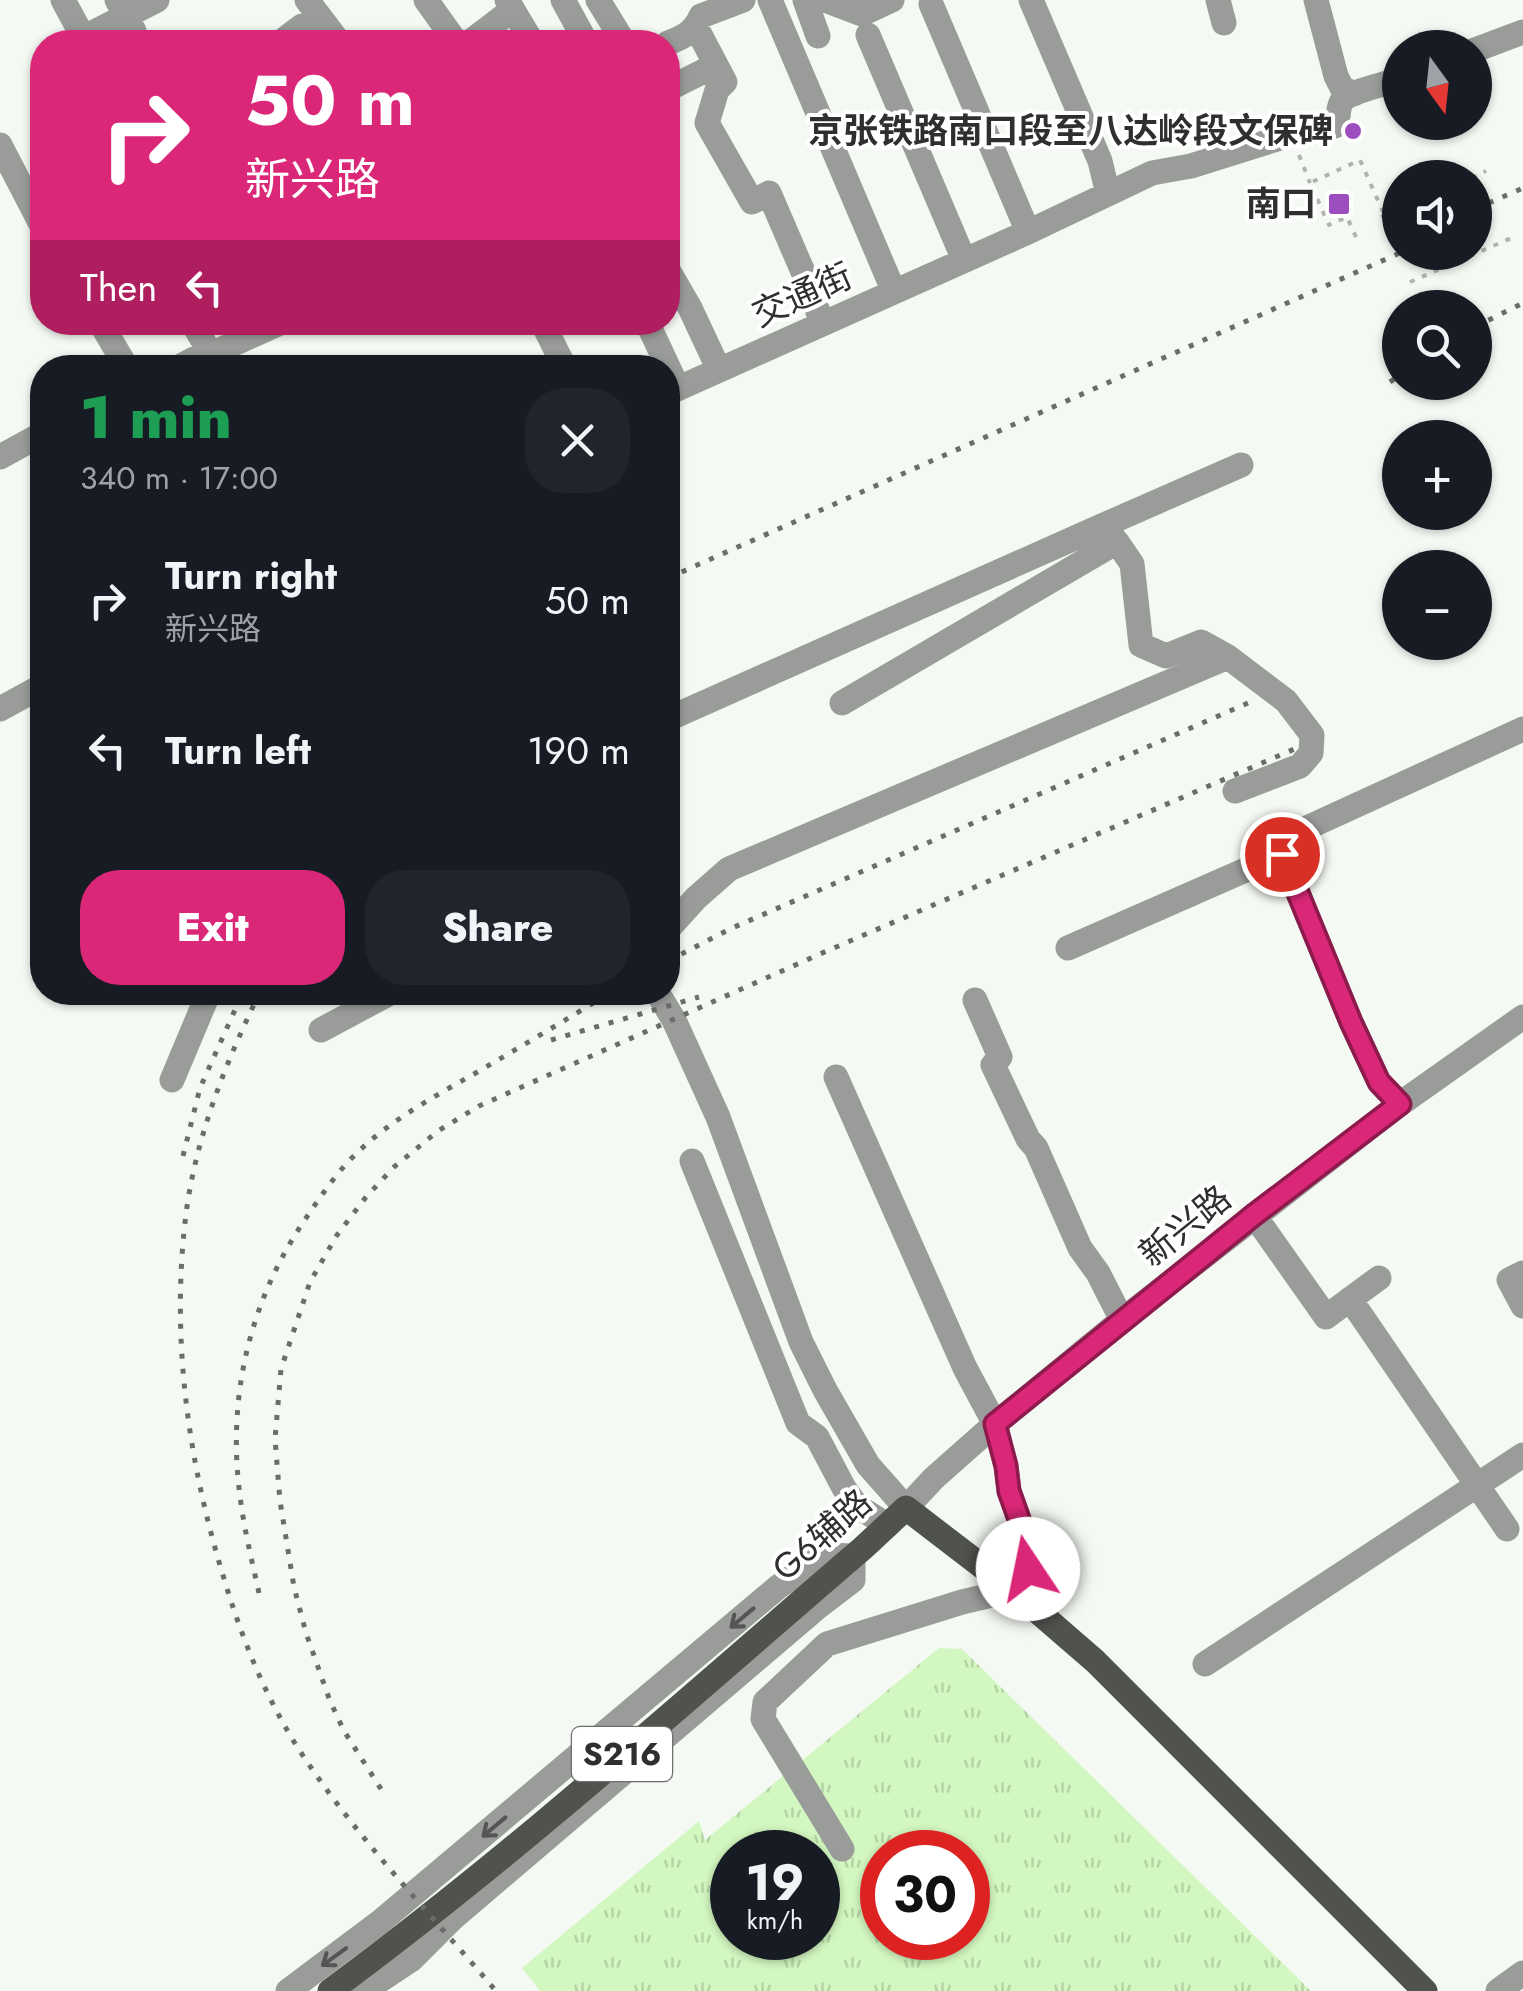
<!DOCTYPE html>
<meta charset="utf-8">
<style>
:root{--surface:#171b24;--page:#20242c;--text:#f1f3f6;--muted:#9ea1a6;--accent:#db2777}
body{margin:0;font-family:Jost,"Noto Sans SC",sans-serif;background:var(--page);color:var(--text);height:100vh;display:flex;flex-direction:column;font-size:38px;white-space:nowrap}
*{box-sizing:border-box;margin:0}
p{font-size:32px;color:var(--muted)}
.icon{flex:none;width:55px;height:55px;fill:none;stroke:currentColor;stroke-width:2;stroke-linecap:round;stroke-linejoin:round}
.map{position:relative;flex:1;overflow:hidden}
.panel{position:absolute;left:30px;top:355px;width:650px;height:650px;display:flex;flex-direction:column;background:var(--surface);border-radius:40px;box-shadow:0 2px 8px #0004}
.panel>*{flex:none}
.banner{position:absolute;left:30px;top:30px;width:650px;height:305px;border-radius:40px;box-shadow:0 2px 8px #0004;background:#db2777;color:#fff;overflow:hidden}
.needle{width:65px;rotate:165deg}
.controls{position:absolute;left:1382px;top:30px;display:grid;gap:20px}
.controls a{display:grid;place-items:center;width:110px;height:110px;border-radius:50%;background:var(--surface);box-shadow:0 2px 8px #0004;font-size:50px}
.speed{position:absolute;left:710px;top:1830px;display:flex;gap:20px;font-size:50px;font-weight:700;text-align:center}
.speed>*{display:grid;place-content:center;width:130px;height:130px;border-radius:50%;background:var(--surface);box-shadow:0 2px 8px #0004;line-height:1}
.speed small{font-size:25px;font-weight:400}
.speed .limit{border:15px solid #d22;background:#fff;color:#111}
.pin{position:absolute;display:grid;place-items:center;width:85px;height:85px;color:#fff;margin:-42px;border:5px solid #fff;border-radius:50%;box-shadow:0 2px 10px #0007}
.me{position:absolute;width:110px;margin:-55px;rotate:349deg;stroke-linejoin:round;filter:drop-shadow(0 0 8px #0008)}
.turn{display:flex;align-items:center;gap:35px;height:210px;padding:0 50px;font-size:45px}
.turn .icon{width:130px;height:130px;stroke-width:2.5}
.turn b{display:block;font-size:70px;line-height:85px}
.then{display:flex;align-items:center;height:95px;padding:0 50px;background:#0003;gap:20px;font-size:38px}
.round{display:grid;place-items:center;flex:none;width:105px;height:105px;border-radius:40px;background:var(--page)}
.summary{display:flex;align-items:center;justify-content:space-between;height:170px;padding:0 50px}
h1{font-size:60px;font-weight:800;line-height:75px;color:#1e9e55}
.button{display:flex;gap:20px;margin-top:auto;padding:20px 50px}
.button a{flex:1;height:115px;border-radius:40px;background:var(--accent);color:#fff;font-size:40px;font-weight:800;line-height:115px;text-align:center}
.button a+a{background:var(--page);color:var(--text)}
ul{padding:0;list-style:none}
li{display:flex;align-items:center;gap:30px;height:150px;padding:0 50px}
li div{flex:1}
li b{display:block;font-size:38px}
li em{font-style:normal}
.map>svg:first-child{display:block}
.grass{fill:url(#grass-tufts);fill-rule:evenodd}
.lines{fill:none;stroke-linecap:round;stroke-linejoin:round}
.path{stroke:#b1b3af;stroke-width:4;stroke-dasharray:5 8;stroke-linecap:butt}
.minor{stroke:#9a9c99;stroke-width:25}
.major{stroke:#50524e;stroke-width:25}
.rail{stroke:#6b6d6a;stroke-width:5;stroke-dasharray:5 10;stroke-linecap:butt}
.path-bridge{stroke:#b1b3af;stroke-width:4;stroke-dasharray:5 8;stroke-linecap:butt}
.oneway{stroke:#545653}
.route-casing{stroke:#8e194d;stroke-width:25}
.route{stroke:#db2777;stroke-width:18}
.poi-dot{fill:#9d4ebe;stroke:#fff;stroke-width:4}
.labels{text-anchor:middle;dominant-baseline:central;stroke-width:8;stroke-linejoin:round;paint-order:stroke}
.shield{fill:#fff;stroke:#6d6e6d;stroke-width:2.5}
.shield-label{font-size:32px;font-weight:bold;fill:#2f302e}
.poi-label{font-size:35px;font-weight:bold;fill:#2f302e;stroke:#fff;text-anchor:end}
.street-label{font-size:35px;fill:#2f302e;stroke:#fff}
</style>
<div class="map">
<svg width="1523" height="1991" viewBox="0 0 1523 1991">
<defs>
<pattern id="grass-tufts" width="24" height="20" patternUnits="userSpaceOnUse" patternTransform="scale(2.5)"><rect width="24" height="20" fill="#d3f7c0"/><path d="M3 7l-1-3M5 7V3M7 7l1-3M15 17l-1-3M17 17v-4M19 17l1-3" fill="none" stroke="#b5d4a5"/></pattern>
</defs>
<rect width="100%" height="100%" fill="#f5f9f3"/>
<path class="grass" d="M939,1648L962,1649L1311,1991H540L522,1968L699,1821L705,1840ZM732,1852H818V1938H732ZM882,1852H968V1938H882Z"/>
<g class="lines">
<path class="path" d="M1299,155L1310,183
M1472,178L1486,171
M1356,237L1347,217L1329,225L1310,183L1360,160L1388,223
M1410,282L1516,236"/>
<path class="minor" d="M63,0L83,37
M117,0L134,31L124,42
M307,0L339,42
M426,0L456,42
M507,0L532,42
M563,0L586,42
M598,0L620,36L619,42
M770,0L894,292
M805,0L818,36
M825,0L862,14L892,0
M1031,0L1100,161L1108,194
M1218,0L1224,23
M1316,0L1336,76L1342,88L1354,94
M931,4L1028,232
M696,27L725,82L717,90L707,123L752,202L769,193L810,288L822,324
M868,35L964,260
M75,42L157,0
M281,42L302,26
M470,42L512,10
M668,43C684,37 694,32 701,16L743,0
M1475,50L1523,32
M668,89L716,65
M0,145L42,226
M668,270L690,308L719,370
M100,322L127,368
M192,322L209,351
M542,322L565,368
M647,322L678,388
M177,368L209,351H218L282,322
M668,393L1028,232L1152,173L1191,166L1290,135L1335,126C1340,117 1337,108 1342,101C1350,91 1387,84 1400,79
M0,457L42,434
M1114,538L1104,525L1241,465
M842,703L1117,542L1132,564L1141,645L1166,656L1201,642L1228,657L1286,701L1312,735L1311,753L1300,766L1235,791
M0,709L42,686
M668,719L1104,525
M1282,854L1351,1022L1379,1082L1400,1104
M668,929L696,898L729,869L1228,657
M1068,948L1282,854L1287,837L1523,729
M657,992L674,1020L718,1117L801,1342L825,1390L868,1465L906,1508L934,1478L995,1424L1122,1320L1400,1104L1523,1017
M975,1000L1000,1057L993,1065L1028,1139L1036,1148L1080,1248L1098,1273L1122,1320
M321,1030L392,992
M836,1077L965,1368L995,1424L1006,1466L1009,1491L1025,1536L1028,1569L1013,1590L962,1602L827,1644L765,1702L763,1719L842,1849
M172,1080L209,992
M692,1161L798,1423L817,1437L844,1488L857,1506L887,1525
M1254,1215L1326,1317L1379,1278
M1523,1273L1509,1280L1523,1306
M1350,1299L1507,1529
M1205,1664L1523,1455
M288,1991L380,1922L778,1587L824,1555L853,1556V1580L819,1606L453,1918L412,1959L364,1991
M1498,1991L1523,1973"/>
<path class="major" d="M330,1991C516,1854 688,1698 863,1548L906,1508L1013,1590L1095,1661L1425,1991"/>
<path class="rail" d="M1475,209L1523,188
M1475,327L1523,303
M1390,382L1400,375
M668,578L1402,252
M668,961L730,929L1248,703
M260,992C226,1062 196,1136 186,1214C171,1334 187,1456 222,1572C240,1633 262,1690 296,1745C353,1834 428,1911 496,1991
M551,1040L699,997
M183,1156L200,1088L243,992
M259,1593C252,1561 244,1529 240,1496C227,1398 249,1303 304,1221C321,1196 338,1170 360,1150C393,1119 435,1096 474,1074C520,1047 566,1020 611,992
M381,1789L344,1731L330,1701L306,1633L294,1587L280,1501L275,1439L281,1369L310,1282L337,1235L366,1197L394,1167L438,1131L479,1106L820,954L1299,747"/>
<path class="path-bridge" d="M1381,217L1400,209"/>
</g>
<defs><path id="oneway-shaft" d="M-6 0H5M1.5-3L5.5 0L1.5 3" fill="none" stroke-width="1.6" stroke-linecap="round" stroke-linejoin="round" transform="scale(2.5)"/></defs>
<g class="oneway">
<use href="#oneway-shaft" transform="translate(742 1618) rotate(140)"/>
<use href="#oneway-shaft" transform="translate(494 1827) rotate(140)"/>
<use href="#oneway-shaft" transform="translate(334 1957) rotate(144)"/>
</g>
<g class="lines">
<defs>
<path id="route" d="M1028,1569L1025,1536L1009,1491L1006,1466L995,1424L1254,1215L1400,1104L1379,1082L1351,1022L1282,854"/>
</defs>
<use href="#route" class="route-casing"/>
<use href="#route" class="route"/>
</g>
<g class="poi-dot">
<circle cx="1353" cy="131" r="10"/>
<rect x="1327" y="192" width="24" height="24" rx="5"/>
</g>
<g class="labels">
<rect class="shield" x="572" y="1727" width="100" height="54" rx="8"/>
<g class="shield-label">
<text x="622" y="1754">S216</text>
</g>
<g class="poi-label">
<text x="1333" y="131">京张铁路南口段至八达岭段文保碑</text>
<text x="1316" y="204">南口</text>
</g>
<g class="street-label">
<text transform="translate(802 295) rotate(-24)">交通街</text>
<text transform="translate(1185 1226) rotate(-39)">新兴路</text>
<text transform="translate(822 1535) rotate(-41)">G6辅路</text>
</g>
</g>
</svg>
<div class="controls">
<a><svg class="needle" viewBox="-14 -14 28 28"><path d="M0-13l5 13h-10z" fill="#e53935"/><path d="M0 13l5-13h-10z" fill="#9ea1a6"/></svg></a>
<a><svg class="icon" aria-label="sound" viewBox="0 0 24 24"><path d="M4 9h4l5-4v14l-5-4H4zM17 9q2 3 0 6"/></svg></a>
<a><svg class="icon" aria-label="search" viewBox="0 0 24 24"><circle cx="10" cy="10" r="6"/><path d="M15 15l6 6"/></svg></a>
<a>+</a>
<a>−</a>
</div>
<div class="speed"><div>19<small>km/h</small></div><div class="limit">30</div></div>
<div class="pin" style="left:1282px;top:854px;background:#d93025"><svg class="icon" aria-label="arrive" viewBox="0 0 24 24"><path d="M6 21V4h12l-3 4 3 4H6"/></svg></div>
<svg class="me" style="left:1028px;top:1569px" viewBox="-20 -20 40 40"><circle r="19" fill="#fff"/><path d="M0-13L10 11 0 6-10 11z" fill="#db2777"/></svg>
<div class="banner">
<div class="turn"><svg class="icon" aria-label="right" viewBox="0 0 24 24"><path d="M7 20v-9h11M14 6l5 5-5 5"/></svg><div><b>50 m</b>新兴路</div></div>
<div class="then">Then<svg class="icon" aria-label="left" viewBox="0 0 24 24"><path d="M17 20v-9H6M10 6l-5 5 5 5"/></svg></div>
</div>
<section class="panel">
<div class="summary"><div><h1>1 min</h1><p>340 m · 17:00</p></div><a class="round"><svg class="icon" aria-label="close" viewBox="0 0 24 24"><path d="M6 6l12 12M18 6L6 18"/></svg></a></div>
<ul>
<li><svg class="icon" aria-label="right" viewBox="0 0 24 24"><path d="M7 20v-9h11M14 6l5 5-5 5"/></svg><div><b>Turn right</b><p>新兴路</p></div><em>50 m</em></li>
<li><svg class="icon" aria-label="left" viewBox="0 0 24 24"><path d="M17 20v-9H6M10 6l-5 5 5 5"/></svg><div><b>Turn left</b></div><em>190 m</em></li>
</ul>
<div class="button"><a>Exit</a><a>Share</a></div>
</section>
</div>
